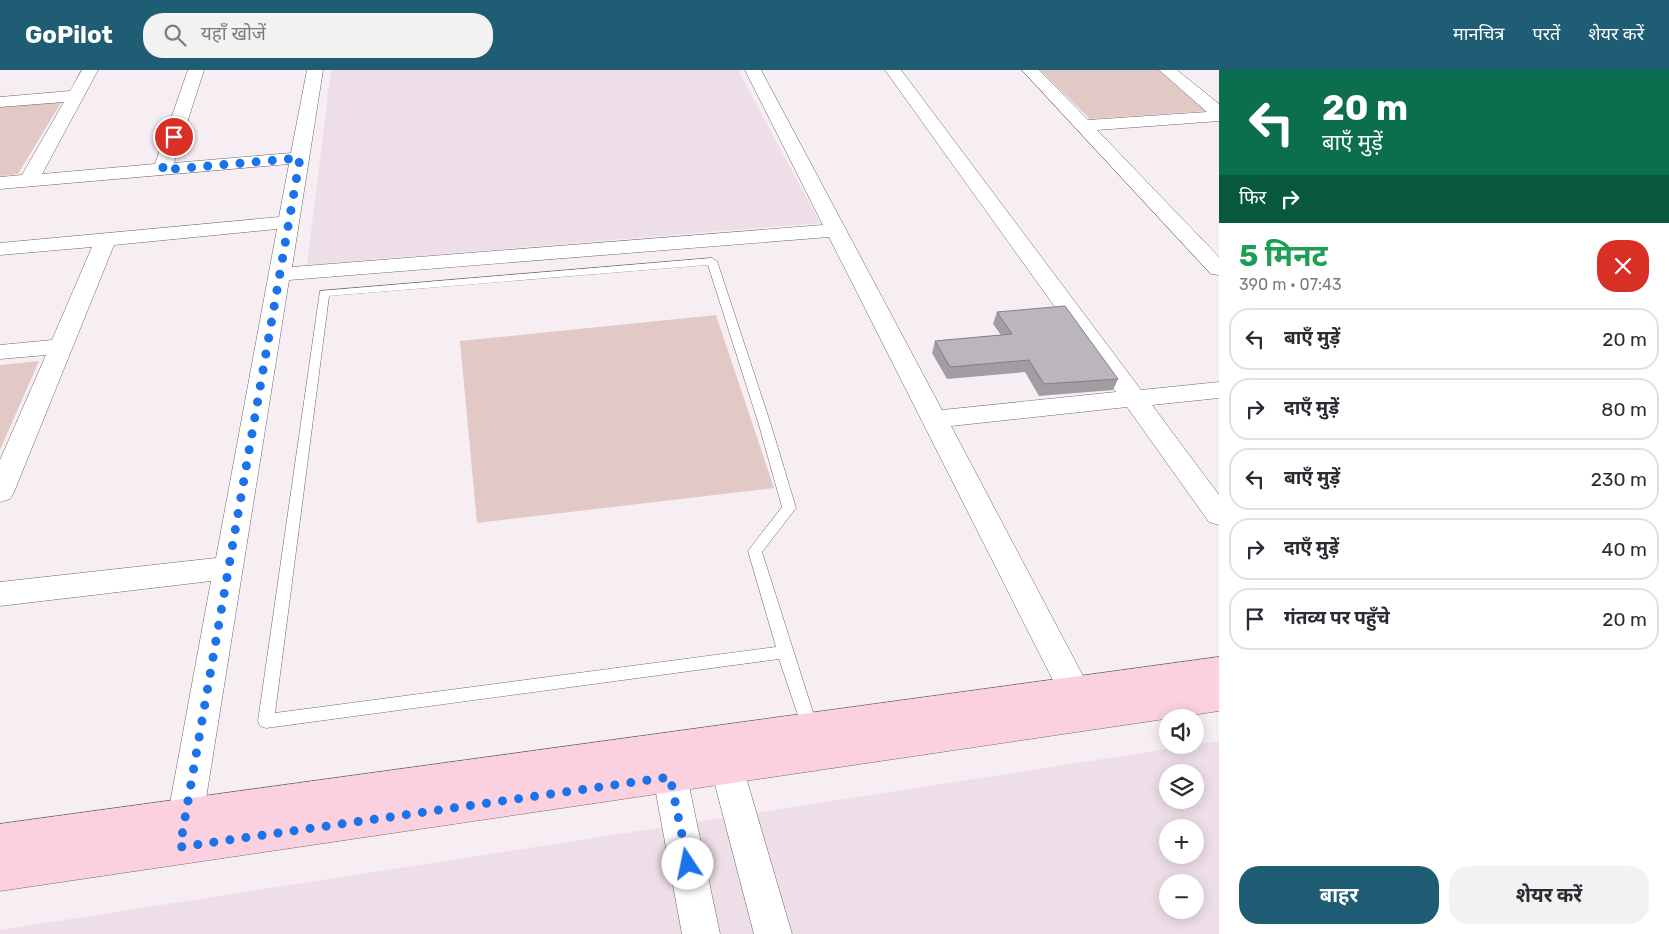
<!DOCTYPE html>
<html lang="hi">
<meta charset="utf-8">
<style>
:root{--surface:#fff;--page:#f2f2f3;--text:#2b2b33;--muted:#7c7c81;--line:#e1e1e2;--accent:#1f5d74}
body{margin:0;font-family:Rubik,"Noto Sans Devanagari",sans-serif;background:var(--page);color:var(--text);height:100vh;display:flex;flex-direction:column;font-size:19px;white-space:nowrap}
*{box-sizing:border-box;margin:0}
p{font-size:16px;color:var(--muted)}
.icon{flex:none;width:28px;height:28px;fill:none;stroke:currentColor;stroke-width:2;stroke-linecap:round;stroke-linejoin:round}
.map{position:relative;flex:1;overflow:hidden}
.panel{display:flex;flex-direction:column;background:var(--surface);width:450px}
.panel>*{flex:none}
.top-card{background:#0b6e4f;color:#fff;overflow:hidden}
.buttons{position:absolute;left:1159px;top:639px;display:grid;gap:10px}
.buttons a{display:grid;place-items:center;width:45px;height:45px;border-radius:50%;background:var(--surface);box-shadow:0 2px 12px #0003;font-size:25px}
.pin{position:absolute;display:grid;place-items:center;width:42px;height:42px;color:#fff;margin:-21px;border:2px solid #fff;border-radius:50%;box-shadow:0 1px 5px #0007}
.me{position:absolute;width:55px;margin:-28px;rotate:349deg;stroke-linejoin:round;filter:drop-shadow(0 0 4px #0008)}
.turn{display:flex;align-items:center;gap:18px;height:105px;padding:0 20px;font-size:22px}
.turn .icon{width:65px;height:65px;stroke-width:2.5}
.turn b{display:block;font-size:35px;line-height:42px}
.then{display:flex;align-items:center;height:48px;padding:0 20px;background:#0003;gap:10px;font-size:19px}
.round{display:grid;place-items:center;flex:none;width:52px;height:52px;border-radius:20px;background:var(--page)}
.summary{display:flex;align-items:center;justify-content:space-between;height:85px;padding:0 20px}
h1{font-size:30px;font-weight:700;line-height:38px;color:#1e9e55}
.cta{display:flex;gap:10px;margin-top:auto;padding:10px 20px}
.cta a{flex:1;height:58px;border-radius:20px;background:var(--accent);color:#fff;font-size:20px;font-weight:700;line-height:58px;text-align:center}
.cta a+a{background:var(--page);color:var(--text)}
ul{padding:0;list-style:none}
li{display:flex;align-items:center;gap:15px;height:62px;margin:0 10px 8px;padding:0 10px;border:2px solid var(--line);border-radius:20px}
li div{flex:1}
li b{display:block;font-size:19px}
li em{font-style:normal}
header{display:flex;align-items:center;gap:30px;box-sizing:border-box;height:70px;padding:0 25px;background:var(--accent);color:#fff}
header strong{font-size:24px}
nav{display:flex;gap:28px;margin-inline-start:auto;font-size:18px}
.search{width:350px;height:45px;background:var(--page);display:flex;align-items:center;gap:12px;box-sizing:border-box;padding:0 18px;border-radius:20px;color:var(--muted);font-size:19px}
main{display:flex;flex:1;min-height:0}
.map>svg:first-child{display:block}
.built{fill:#eedee8;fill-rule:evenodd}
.green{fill:#e2c9c6}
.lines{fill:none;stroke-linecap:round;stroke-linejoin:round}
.lane-casing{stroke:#6d656a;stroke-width:1}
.street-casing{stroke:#6d656a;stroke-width:1}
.secondary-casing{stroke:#6d656a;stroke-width:1}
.lane{fill:#fff;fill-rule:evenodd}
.street{fill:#fff;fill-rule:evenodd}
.secondary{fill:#fbd0df;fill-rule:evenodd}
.wall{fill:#a19da3}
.building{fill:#bbb6bd;stroke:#837f84}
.route{stroke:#1a73e8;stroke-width:9;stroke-dasharray:0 16.2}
</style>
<header>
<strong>GoPilot</strong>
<div class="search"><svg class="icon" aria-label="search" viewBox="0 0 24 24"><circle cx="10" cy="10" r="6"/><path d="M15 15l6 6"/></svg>यहाँ खोजें</div>
<nav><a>मानचित्र</a><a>परतें</a><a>शेयर करें</a></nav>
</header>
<main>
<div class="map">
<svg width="1219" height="864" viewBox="0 0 1219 864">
<rect width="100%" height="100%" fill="#f7eef4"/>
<path class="built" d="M331,0H738L820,153L307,195Z
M1219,671V864H0V860ZM1168,702H1195V730H1168ZM1168,758H1195V785H1168ZM1168,812H1195V840H1168Z"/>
<path class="green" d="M1040,0H1159L1208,41L1090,49Z
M62,31L18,104L0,106V36Z
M716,245L774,418L477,453L460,271Z
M39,291L0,380V295Z"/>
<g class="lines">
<defs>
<path id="lane" d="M712,188L717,191L771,355L796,438L762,482L818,658L816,663L810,665L804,663L779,589L266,658L260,656L258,651L320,221ZM708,195L759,355L782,437L748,481L776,577L275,643L329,226Z"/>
<path id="street" d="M82,0H98L42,104L155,94L188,0H204L174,93L291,83L307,0H323L292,197L823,155L745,0H761L942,340L1116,322L885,0H901L1141,320L1219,312V328L1152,335L1219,425V455L1209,452L1127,337L951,356L1101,640L1097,650L1085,654L1073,650L829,167L289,210L200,766L195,778L182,783L169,778L164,766L211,511L0,536V512L216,488L277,159L114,175L14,422L10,429L0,432V390L46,285L0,289V275L52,270L92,177L0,185V173L279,147L289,94L0,119V107L22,105L64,32L0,37V27L70,21Z
M1022,0H1039L1088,50L1207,42L1159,0H1177L1219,34V51L1097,60L1219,187V205L1211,204Z
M696,659L708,663L740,687L792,864H754L713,707L699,696L688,711L720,864H682L653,707C661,688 677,666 696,659Z"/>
<path id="secondary" d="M1219,587V641L0,821V754Z"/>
</defs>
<use href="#lane" class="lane-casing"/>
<use href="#street" class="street-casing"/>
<use href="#secondary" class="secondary-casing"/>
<use href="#lane" class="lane"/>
<use href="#street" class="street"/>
<use href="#secondary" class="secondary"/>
</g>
<path class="wall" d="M997,242L1118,309L1113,320L1039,326L1025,302L947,309L932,283L935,271L1001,265L993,254Z"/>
<path class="building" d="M1065,236L1118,309L1044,314L1029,290L950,297L935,271L1012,264L997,242Z"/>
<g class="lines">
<path class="route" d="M174,67L162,100L300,88L180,777L670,707L688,794"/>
</g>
</svg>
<div class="buttons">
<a><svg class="icon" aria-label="sound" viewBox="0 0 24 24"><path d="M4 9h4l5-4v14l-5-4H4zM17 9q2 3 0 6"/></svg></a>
<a><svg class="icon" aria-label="layers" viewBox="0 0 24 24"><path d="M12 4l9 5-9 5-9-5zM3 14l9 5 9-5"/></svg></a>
<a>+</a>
<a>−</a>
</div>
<div class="pin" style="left:174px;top:67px;background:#d93025"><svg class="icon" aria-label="arrive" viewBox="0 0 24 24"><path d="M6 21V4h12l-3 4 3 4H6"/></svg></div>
<svg class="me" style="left:688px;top:794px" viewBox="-20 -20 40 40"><circle r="19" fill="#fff"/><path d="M0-13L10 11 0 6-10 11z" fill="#1a73e8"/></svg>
</div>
<section class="panel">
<div class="top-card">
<div class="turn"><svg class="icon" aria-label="left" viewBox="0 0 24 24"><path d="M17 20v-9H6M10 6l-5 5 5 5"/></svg><div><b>20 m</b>बाएँ मुड़ें</div></div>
<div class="then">फिर<svg class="icon" aria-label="right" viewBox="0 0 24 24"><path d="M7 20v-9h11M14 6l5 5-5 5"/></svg></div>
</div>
<div class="summary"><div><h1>5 मिनट</h1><p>390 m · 07:43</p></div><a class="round" style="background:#d93025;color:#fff"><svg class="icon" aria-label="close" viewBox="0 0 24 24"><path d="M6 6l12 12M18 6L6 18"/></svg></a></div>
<ul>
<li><svg class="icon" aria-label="left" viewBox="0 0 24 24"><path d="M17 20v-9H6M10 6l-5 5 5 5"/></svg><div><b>बाएँ मुड़ें</b></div><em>20 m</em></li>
<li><svg class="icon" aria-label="right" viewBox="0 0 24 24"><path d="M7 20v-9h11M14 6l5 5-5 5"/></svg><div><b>दाएँ मुड़ें</b></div><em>80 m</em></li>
<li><svg class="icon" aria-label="left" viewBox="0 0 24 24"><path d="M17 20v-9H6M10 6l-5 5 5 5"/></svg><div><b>बाएँ मुड़ें</b></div><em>230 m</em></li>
<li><svg class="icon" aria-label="right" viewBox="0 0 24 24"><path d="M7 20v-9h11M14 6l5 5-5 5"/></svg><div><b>दाएँ मुड़ें</b></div><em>40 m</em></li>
<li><svg class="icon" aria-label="arrive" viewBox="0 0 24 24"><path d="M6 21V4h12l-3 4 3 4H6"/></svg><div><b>गंतव्य पर पहुँचे</b></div><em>20 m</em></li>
</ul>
<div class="cta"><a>बाहर</a><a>शेयर करें</a></div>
</section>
</main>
